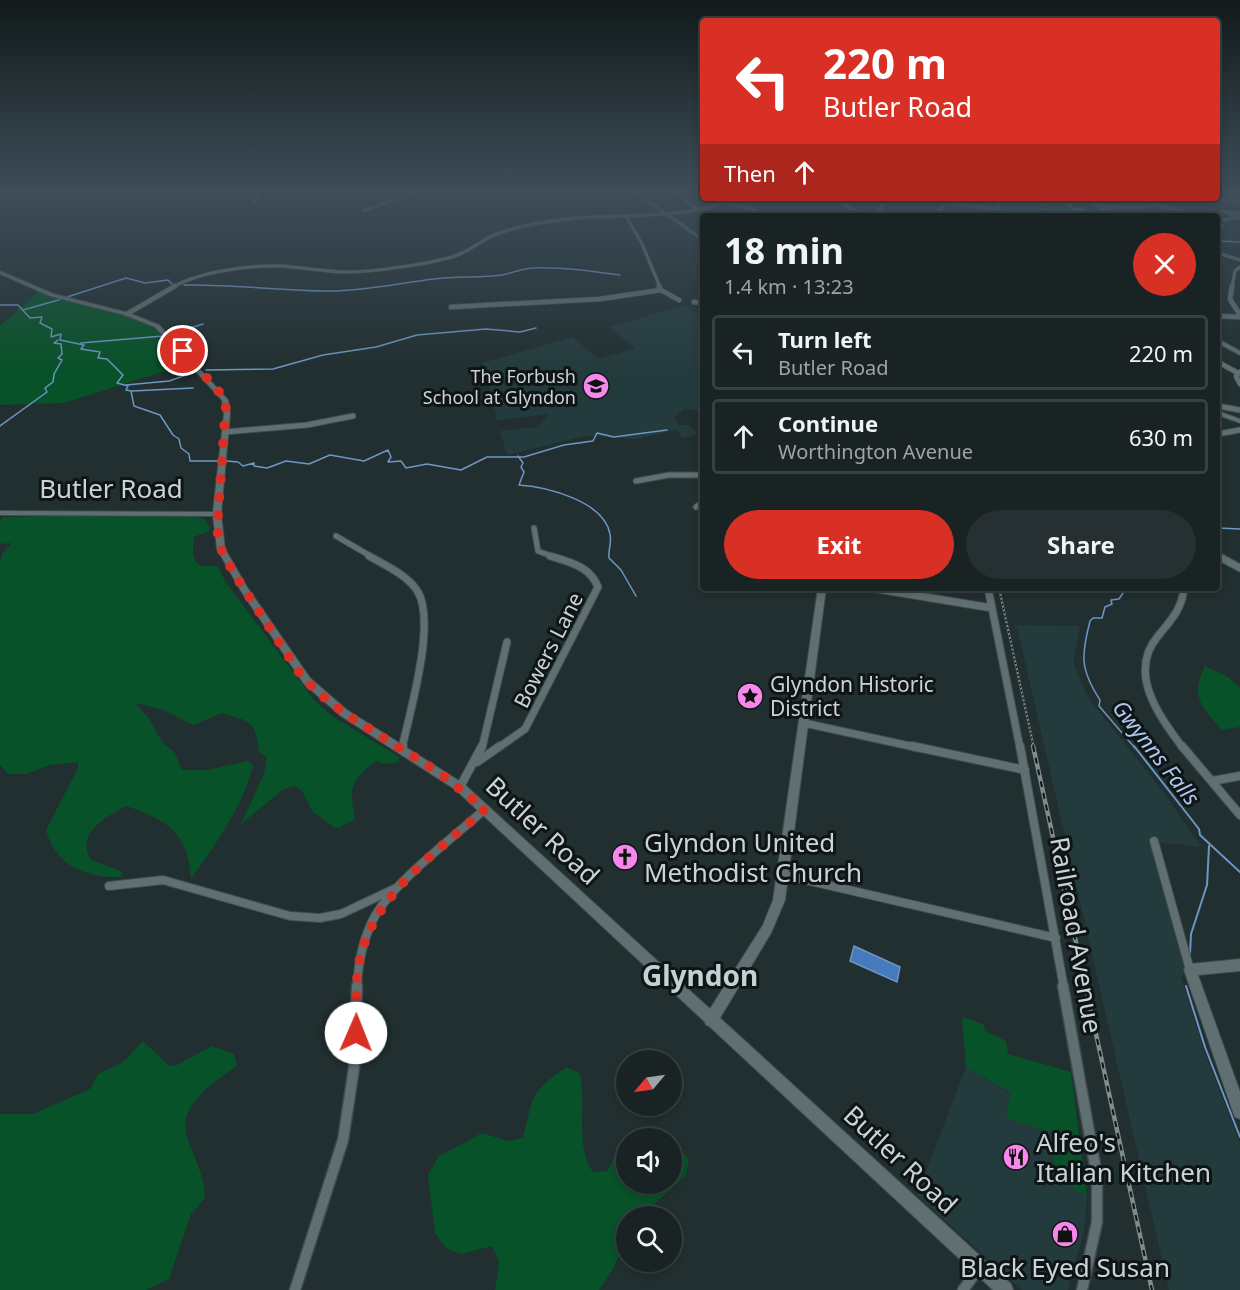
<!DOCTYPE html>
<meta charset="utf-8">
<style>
:root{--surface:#192324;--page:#262f31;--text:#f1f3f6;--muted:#9fa4a6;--line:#374041;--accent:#d93025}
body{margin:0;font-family:"Noto Sans",sans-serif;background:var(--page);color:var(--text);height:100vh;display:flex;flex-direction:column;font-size:22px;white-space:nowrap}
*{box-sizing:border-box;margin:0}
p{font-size:20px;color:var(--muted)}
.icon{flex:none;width:33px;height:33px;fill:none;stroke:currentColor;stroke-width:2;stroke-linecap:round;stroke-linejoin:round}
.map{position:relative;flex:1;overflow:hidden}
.side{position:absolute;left:700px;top:213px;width:520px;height:378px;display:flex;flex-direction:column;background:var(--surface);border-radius:6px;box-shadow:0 3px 9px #0003,0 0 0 2px var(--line)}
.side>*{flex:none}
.banner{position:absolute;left:700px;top:18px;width:520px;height:183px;border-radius:6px;box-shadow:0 3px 9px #0003,0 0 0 2px var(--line);background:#d93025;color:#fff;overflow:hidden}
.needle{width:39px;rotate:241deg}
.tools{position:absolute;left:616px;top:1050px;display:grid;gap:12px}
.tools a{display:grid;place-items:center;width:66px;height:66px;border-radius:50%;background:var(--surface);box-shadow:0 3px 9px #0003,0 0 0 2px var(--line);font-size:30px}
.pin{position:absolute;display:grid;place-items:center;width:51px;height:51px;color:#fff;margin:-26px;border:3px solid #fff;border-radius:50%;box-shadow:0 2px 6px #0007}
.me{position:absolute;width:66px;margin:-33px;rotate:1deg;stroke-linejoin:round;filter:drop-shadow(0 0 4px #0008)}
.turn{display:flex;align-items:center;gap:21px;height:126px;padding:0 24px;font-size:27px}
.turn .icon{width:78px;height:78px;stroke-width:2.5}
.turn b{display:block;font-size:42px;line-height:51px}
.then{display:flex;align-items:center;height:57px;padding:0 24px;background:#0003;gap:12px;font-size:22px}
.round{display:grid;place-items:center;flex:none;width:63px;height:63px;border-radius:32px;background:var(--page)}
.overview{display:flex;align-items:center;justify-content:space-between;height:102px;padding:0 24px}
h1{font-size:36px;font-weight:700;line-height:45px}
.primary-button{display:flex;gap:12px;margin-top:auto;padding:12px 24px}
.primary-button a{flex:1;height:69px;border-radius:36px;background:var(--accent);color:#fff;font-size:24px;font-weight:700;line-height:69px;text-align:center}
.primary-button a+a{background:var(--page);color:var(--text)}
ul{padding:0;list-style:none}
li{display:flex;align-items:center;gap:18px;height:75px;margin:0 12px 9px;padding:0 12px;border:3px solid var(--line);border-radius:6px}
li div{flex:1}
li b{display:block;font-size:22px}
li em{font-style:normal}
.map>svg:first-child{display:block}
.built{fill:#243b3d}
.green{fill:#075228}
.water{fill:#457bbc;stroke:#6d96c3;stroke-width:1.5}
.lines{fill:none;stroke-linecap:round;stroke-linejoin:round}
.stream-far1{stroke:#6d96c3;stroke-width:1.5}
.stream{stroke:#6d96c3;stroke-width:2}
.street-far5-casing{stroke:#3f4c4d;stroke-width:4}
.street-far4-casing{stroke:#3f4c4d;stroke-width:6}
.street-far3-casing{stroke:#3f4c4d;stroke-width:7}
.street-far2-casing{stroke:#3f4c4d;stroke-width:9}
.street-far1-casing{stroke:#3f4c4d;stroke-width:10}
.street-casing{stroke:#3f4c4d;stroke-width:13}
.secondary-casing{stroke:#3f4c4d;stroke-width:2}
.street-far5{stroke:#606f71;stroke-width:3}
.street-far4{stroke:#606f71;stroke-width:4.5}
.street-far3{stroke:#606f71;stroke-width:5}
.street-far2{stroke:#606f71;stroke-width:7}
.street-far1{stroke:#606f71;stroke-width:8}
.street{stroke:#606f71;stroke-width:10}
.secondary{fill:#606f71;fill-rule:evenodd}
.rail-far1-casing{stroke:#808b8b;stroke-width:2}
.rail-casing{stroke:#808b8b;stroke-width:4.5}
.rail-far1{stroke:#0f1516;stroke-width:1.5;stroke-dasharray:2;stroke-linecap:butt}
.rail{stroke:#0f1516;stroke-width:2;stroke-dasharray:6;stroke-linecap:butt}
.route{stroke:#d93025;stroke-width:10;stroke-dasharray:0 18}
.labels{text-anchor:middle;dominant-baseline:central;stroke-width:6;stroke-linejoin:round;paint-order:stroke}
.far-poi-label{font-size:18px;fill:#cbd4d4;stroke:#0f1516;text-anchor:end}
.street-label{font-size:21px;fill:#cbd4d4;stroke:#0f1516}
.poi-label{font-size:21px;fill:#cbd4d4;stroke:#0f1516;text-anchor:start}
.water-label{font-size:22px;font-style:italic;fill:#adc9ed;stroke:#0f1516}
.near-street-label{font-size:26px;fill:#cbd4d4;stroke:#0f1516}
.near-poi-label{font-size:26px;fill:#cbd4d4;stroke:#0f1516;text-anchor:start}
.near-quarter-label{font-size:28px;font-weight:bold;fill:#c1d2d4;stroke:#0f1516}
</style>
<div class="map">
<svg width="1240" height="1290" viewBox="0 0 1240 1290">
<rect width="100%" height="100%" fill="#212f30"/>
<path class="built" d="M1001,198H1045L1047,216H1005Z
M685,305L703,318V411L684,409L675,417L678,425H688L698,434L682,438L677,430L636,439L584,436L507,455L500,431L537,427L550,414L497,420L483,363L572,337L599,359L635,348L609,327Z
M1014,625L1080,626L1073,663L1088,698L1162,790L1201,847L1158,842L1192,963L1181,977L1204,1051L1240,1143V1290H1169L1018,631Z
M966,1067L1011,1094L1006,1118L1054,1133L1053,1179L1087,1196L1084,1231L1068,1290H1022L917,1195Z"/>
<path class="green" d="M1045,198H1079L1081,200L1076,201C1089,214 1106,216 1123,215L1122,216H1047Z
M39,291L129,316L157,328L191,363L64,403L0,405V326Z
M91,515L191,516L204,519L210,527L209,531L194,537C193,547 190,565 204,566C209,567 213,565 218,566L225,581L314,700L332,716L399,757V762L385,764L376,761C350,781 349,787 355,819L339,828L334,827L312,811L302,791L295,786L284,789L241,824L264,774L267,758L259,752C254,719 253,723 222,713L193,725L164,710L135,703L150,720L162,742L175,753L182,770H207L248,761L253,766C241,810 217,842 191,879C188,832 167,820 126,806C105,818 77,832 90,859L123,872L120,877C86,878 55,865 46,830L78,768V762L50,765L26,774H8L0,765V562L2,554L12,543L0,544V521L3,517Z
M1205,666L1228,677L1240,688V727L1222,730C1201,706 1190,697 1205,666Z
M962,1017L983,1024L985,1031L1006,1041L1008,1054L1071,1072L1087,1196L1053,1179L1054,1133L1006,1118L1011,1093L966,1067Z
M143,1041L168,1065L175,1066L212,1046L234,1054L237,1066C216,1081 176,1105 187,1137C194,1158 205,1176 205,1198L191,1214L169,1279L146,1290H0V1114H33L90,1089L98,1074L123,1062Z
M567,1067L580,1074C587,1106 574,1145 593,1172L607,1171L624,1140L635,1130L660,1138H627V1184H672V1146L689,1158L686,1175L641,1216H627C627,1246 616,1266 599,1290H495L499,1262L492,1246L461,1254L446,1248L435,1233L428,1175L438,1157L482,1133L508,1141L523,1138C534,1096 529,1092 567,1067Z"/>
<path class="water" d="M854,946L900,967L897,982L850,961Z"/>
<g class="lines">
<path class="stream-far1" d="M1062,198L1081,216
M1074,209H1082L1089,216
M1218,241L1240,242
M184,285C233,284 281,291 330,291C365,291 399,283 434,279C457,276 480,278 502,275C513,273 523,268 534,268C563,267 591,271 620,275
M67,297L126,278L145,283L168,280L172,284
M0,305H18L30,318L42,317L40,323L52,329L51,337L61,334L60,340L84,345L81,349L100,352L98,358L107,359L123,375L117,383L128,386L126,390L131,391L134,406L160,415L173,435L179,439L181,448L189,454L190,461H218
M23,310L62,299
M172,334L203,324
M81,343L163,336
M206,370L273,369L323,355L376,347L417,335L486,329L520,332L536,328
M126,385L169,381L195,372
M132,391L193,388
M0,426L47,392L45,388L53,382L54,374L62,360L58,358L62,354L61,344L54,343L58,340
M518,456L523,463L521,467L524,472L519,485C547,487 604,501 610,534C612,542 608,550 609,558L621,570L636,596
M227,461L238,462L243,466L254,463V466L267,468L286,461L309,464L330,455L364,461L388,450L391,457L388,462L401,461L406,468L427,464L461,470L487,457H524L564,445L593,441L597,433L614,437L667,430
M1218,528L1240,529
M1130,588L1125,590L1119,599L1111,600L1112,604L1105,607L1102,618H1093L1090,621C1081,656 1080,669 1100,700L1099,706L1135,748"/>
<path class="stream" d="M1134,746L1199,829L1200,835L1240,872
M1190,954L1191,934L1207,885L1209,846
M1186,986L1205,1047L1240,1137"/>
<defs>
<path id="street-far5" d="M1230,192L1240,195
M678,194H689L683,198Z
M683,198L697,209
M907,198L999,209
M986,198L997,199
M1135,198L1196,216
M1175,198H1188
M1217,198L1239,202
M255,202L259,192
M726,202L752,209L763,216
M843,203L863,216
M1114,208L1103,209L1093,203C1122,208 1147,211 1174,198
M363,211L415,192
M1240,213L1223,211L1240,218
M626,216L642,244L660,287
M878,216L884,198
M936,216L945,204
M1218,225L1222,226
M1218,253L1240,260
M173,287C199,272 249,265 279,266C302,267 325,272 348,272C372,272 439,263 460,254C472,249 481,241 492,236C518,225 549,221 577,218C609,215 709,218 729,198
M1232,287L1235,271L1240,267"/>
<path id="street-far4" d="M659,286L661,290L679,300
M1232,286L1230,299L1240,315
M694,302L704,303
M451,307L600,299L661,290
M127,314L175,286
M1218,316L1240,317
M1218,362L1238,373
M1240,372L1236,376L1240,384
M1218,406L1222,407"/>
<path id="street-far3" d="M1218,406L1240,410
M225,432L307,425L353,416
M1218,434L1240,430
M636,481L669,475H704
M696,507L704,501
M534,528L538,551L554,557
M336,536L372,557
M1218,556L1221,557"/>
<path id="street-far2" d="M369,556C385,565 409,576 418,592C436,623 410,712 402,748
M1218,556L1240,568
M871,588L992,608
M988,588L1020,748
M804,723L919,748
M482,748L507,642
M498,748L525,729L598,587C590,566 569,562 550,556
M1183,748C1159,716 1127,673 1158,636C1171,620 1182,609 1184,588"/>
<path id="street-far1" d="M912,746L1025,770
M1020,746L1064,988
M1182,746L1240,815
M402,749L403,746
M477,762L500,746
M1212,781L1240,776
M460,787L482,746
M1154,841L1190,970
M784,875L1056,938
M109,886L163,880L290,916L320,918L341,914L396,888
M357,988C358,963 363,938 375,916C396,880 453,838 485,809"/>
<path id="street" d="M1063,986L1097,1176V1222L1082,1290
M295,1290L343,1140L354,1068L357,986
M963,1290L980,1267"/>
<path id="secondary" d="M633,192H638L704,239V242Z
M1235,192H1239L1236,195L1234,194Z
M1225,195L1240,202V205L1224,197Z
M995,198H999L1002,216H998Z
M1240,216V218L1218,222V220Z
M0,271L54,294L129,313L159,325L228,400L230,414L221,514L225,549L247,587L310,678L347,710L464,784L710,1009L763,925L773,900L818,588H826L785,900L771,933L720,1018L1011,1284L1013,1290H993L709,1026L706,1025L705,1022L456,790L341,716L304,684L241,591L217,549L213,516L0,515V511L213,512L224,414L222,400L155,327L125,315L50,296L0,274Z
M1218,339L1240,351V355L1218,343Z
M1218,411L1240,419V423L1218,415Z
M1240,959V971L1198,975L1240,1092V1119L1235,1117L1233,1112L1184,970L1186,966L1190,964Z"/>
</defs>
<use href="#street-far5" class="street-far5-casing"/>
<use href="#street-far4" class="street-far4-casing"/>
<use href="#street-far3" class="street-far3-casing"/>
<use href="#street-far2" class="street-far2-casing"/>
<use href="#street-far1" class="street-far1-casing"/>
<use href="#street" class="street-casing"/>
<use href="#secondary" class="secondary-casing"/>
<use href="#street-far5" class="street-far5"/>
<use href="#street-far4" class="street-far4"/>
<use href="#street-far3" class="street-far3"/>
<use href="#street-far2" class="street-far2"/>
<use href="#street-far1" class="street-far1"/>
<use href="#street" class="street"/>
<use href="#secondary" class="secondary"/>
<defs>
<path id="rail-far1" d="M1045,198L1046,216
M999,588L1034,748"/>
<path id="rail" d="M1033,746L1152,1290"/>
</defs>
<use href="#rail-far1" class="rail-far1-casing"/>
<use href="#rail" class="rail-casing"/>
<use href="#rail-far1" class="rail-far1"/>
<use href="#rail" class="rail"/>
</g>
<linearGradient id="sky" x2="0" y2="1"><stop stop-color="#121a1a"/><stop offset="0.51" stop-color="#3d4d59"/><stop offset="1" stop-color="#3d4d59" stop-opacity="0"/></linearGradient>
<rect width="1240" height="373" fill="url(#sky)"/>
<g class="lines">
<path class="route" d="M183,351L221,394L226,404L217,529L221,549L233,572L298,671L316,691L344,713L438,772L485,809C436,853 372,895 359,963C355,986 357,1010 356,1033"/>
</g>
<defs>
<symbol id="school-disc" viewBox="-11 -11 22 22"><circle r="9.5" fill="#f788eb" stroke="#0f1516"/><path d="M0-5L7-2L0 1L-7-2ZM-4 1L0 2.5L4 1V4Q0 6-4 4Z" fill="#111"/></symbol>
<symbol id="sight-disc" viewBox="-11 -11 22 22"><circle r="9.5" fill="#f788eb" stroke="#0f1516"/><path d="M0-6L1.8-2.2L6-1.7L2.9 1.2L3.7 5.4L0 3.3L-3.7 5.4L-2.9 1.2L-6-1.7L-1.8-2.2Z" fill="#111"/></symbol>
<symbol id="church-disc" viewBox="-11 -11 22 22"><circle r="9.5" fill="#f788eb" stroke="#0f1516"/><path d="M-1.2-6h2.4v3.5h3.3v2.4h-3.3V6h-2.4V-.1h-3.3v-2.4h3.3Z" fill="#111"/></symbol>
<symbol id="restaurant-disc" viewBox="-11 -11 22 22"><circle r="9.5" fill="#f788eb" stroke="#0f1516"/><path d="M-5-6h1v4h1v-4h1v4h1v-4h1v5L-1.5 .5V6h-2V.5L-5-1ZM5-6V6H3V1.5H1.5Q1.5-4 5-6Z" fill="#111"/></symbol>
<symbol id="shop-disc" viewBox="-11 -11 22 22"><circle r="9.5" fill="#f788eb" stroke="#0f1516"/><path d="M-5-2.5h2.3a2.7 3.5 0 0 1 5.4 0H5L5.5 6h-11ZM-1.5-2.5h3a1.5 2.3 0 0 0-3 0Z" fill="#111"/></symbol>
</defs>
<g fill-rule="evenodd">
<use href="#school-disc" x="581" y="371" width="30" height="30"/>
<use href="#sight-disc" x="735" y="681" width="30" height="30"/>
<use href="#church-disc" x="610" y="842" width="30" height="30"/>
<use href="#restaurant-disc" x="1001" y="1142" width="30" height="30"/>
<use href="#shop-disc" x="1050" y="1219" width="30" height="30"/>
</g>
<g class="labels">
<g class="far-poi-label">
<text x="576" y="376">The Forbush<tspan x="576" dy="21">School at Glyndon</tspan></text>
</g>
<g class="street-label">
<text transform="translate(548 650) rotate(-63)">Bowers Lane</text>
</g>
<g class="poi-label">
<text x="770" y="684">Glyndon Historic<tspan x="770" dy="24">District</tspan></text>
</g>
<g class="water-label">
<text transform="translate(1157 752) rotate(52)">Gwynns Falls</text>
</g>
<g class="near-street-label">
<text x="111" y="488">Butler Road</text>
<text transform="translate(543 830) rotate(43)">Butler Road</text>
<text transform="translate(1077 935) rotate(80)">Railroad Avenue</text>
<text transform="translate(901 1159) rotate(43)">Butler Road</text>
</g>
<g class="near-poi-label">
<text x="644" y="842">Glyndon United<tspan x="644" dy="30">Methodist Church</tspan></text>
<text x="1036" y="1142">Alfeo's<tspan x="1036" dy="30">Italian Kitchen</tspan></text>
<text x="1065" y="1267" text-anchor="middle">Black Eyed Susan</text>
</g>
<g class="near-quarter-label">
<text x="700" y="975">Glyndon</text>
</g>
</g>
</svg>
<div class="tools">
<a><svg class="needle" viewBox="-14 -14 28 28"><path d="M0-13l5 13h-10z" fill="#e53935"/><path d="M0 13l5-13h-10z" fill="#9fa4a6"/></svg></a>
<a><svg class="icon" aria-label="sound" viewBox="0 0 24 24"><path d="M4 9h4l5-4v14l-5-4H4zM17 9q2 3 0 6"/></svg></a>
<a><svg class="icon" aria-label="search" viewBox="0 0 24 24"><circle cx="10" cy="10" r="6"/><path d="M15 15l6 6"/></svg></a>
</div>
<div class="pin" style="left:183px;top:351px;background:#d93025"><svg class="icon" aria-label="arrive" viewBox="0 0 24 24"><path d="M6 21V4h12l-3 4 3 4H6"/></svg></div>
<svg class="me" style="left:356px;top:1033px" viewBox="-20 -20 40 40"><circle r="19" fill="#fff"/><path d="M0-13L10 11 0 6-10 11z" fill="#d93025"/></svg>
<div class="banner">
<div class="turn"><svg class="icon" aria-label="left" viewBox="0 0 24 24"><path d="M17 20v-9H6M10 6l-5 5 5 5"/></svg><div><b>220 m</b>Butler Road</div></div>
<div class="then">Then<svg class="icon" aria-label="ahead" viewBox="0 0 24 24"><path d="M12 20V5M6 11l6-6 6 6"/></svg></div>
</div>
<section class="side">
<div class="overview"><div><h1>18 min</h1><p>1.4 km · 13:23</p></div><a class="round" style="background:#d93025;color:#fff"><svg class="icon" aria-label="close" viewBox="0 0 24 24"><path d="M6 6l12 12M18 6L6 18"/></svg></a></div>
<ul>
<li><svg class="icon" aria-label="left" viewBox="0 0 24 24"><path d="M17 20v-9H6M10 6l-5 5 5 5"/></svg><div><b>Turn left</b><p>Butler Road</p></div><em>220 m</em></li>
<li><svg class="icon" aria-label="ahead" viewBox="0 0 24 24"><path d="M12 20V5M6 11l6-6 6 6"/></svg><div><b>Continue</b><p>Worthington Avenue</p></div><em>630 m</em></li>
</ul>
<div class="primary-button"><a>Exit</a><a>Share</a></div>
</section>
</div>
